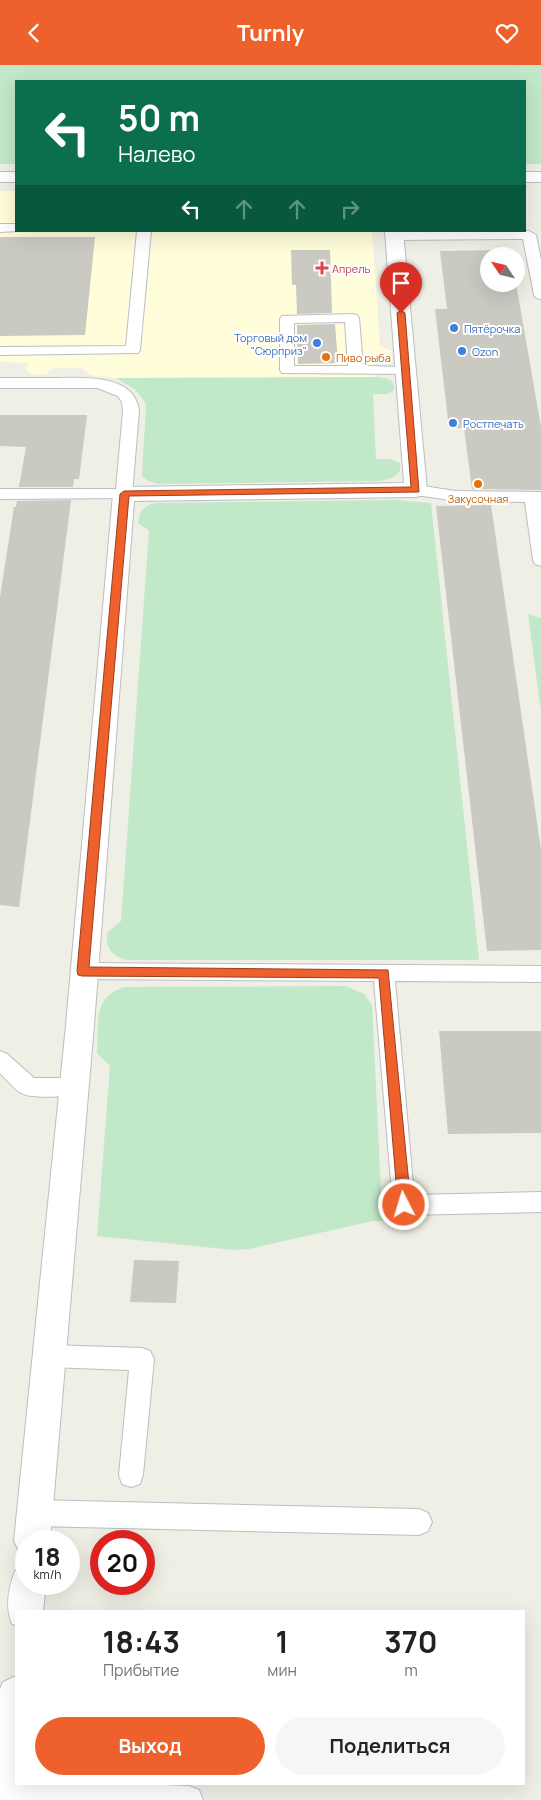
<!DOCTYPE html>
<html lang="ru">
<meta charset="utf-8">
<style>
:root{--surface:#fff;--page:#f6f6f6;--text:#222;--muted:#767676;--accent:#ee612c}
body{margin:0;font-family:Manrope,sans-serif;background:var(--page);color:var(--text);height:100vh;display:flex;flex-direction:column;font-size:19px;white-space:nowrap}
*{box-sizing:border-box;margin:0}
p{font-size:16px;color:var(--muted)}
.icon{flex:none;width:28px;height:28px;fill:none;stroke:currentColor;stroke-width:2;stroke-linecap:round;stroke-linejoin:round}
.map{position:relative;flex:1;overflow:hidden}
.side{position:absolute;left:15px;top:1545px;width:510px;height:175px;display:flex;flex-direction:column;background:var(--surface);border-radius:0px;box-shadow:0 5px 20px #0002}
.side>*{flex:none}
.hud{position:absolute;left:15px;top:15px;width:511px;height:152px;border-radius:0px;box-shadow:0 5px 20px #0002;background:#0b6e4f;color:#fff;overflow:hidden}
.needle{width:32px;rotate:305deg}
.fabs{position:absolute;left:480px;top:182px;display:grid;gap:10px}
.fabs a{display:grid;place-items:center;width:45px;height:45px;border-radius:50%;background:var(--surface);box-shadow:0 5px 20px #0002;font-size:25px}
.speed{position:absolute;left:15px;top:1465px;display:flex;gap:10px;font-size:25px;font-weight:700;text-align:center}
.speed>*{display:grid;place-content:center;width:65px;height:65px;border-radius:50%;background:var(--surface);box-shadow:0 5px 20px #0002;line-height:1}
.speed small{font-size:12px;font-weight:400}
.speed .limit{border:8px solid #d22;background:#fff;color:#111}
.pin{position:absolute;display:grid;place-items:center;width:42px;height:42px;color:#fff;margin:-51px -21px;border-radius:50% 50% 50% 0;rotate:-45deg;box-shadow:0 0 5px #0007}
.pin .icon{rotate:45deg}
.me{position:absolute;width:55px;margin:-28px;rotate:355deg;stroke-linejoin:round;filter:drop-shadow(0 0 4px #0008)}
.turn{display:flex;align-items:center;gap:18px;height:105px;padding:0 20px;font-size:22px}
.turn .icon{width:65px;height:65px;stroke-width:2.5}
.turn b{display:block;font-size:35px;line-height:42px}
.lanes{display:flex;align-items:center;height:48px;padding:0 20px;background:#0003;justify-content:center;gap:25px;direction:ltr}
.lanes .off{opacity:.35}
.eta{display:flex;justify-content:space-evenly;align-items:center;height:85px;text-align:center}
.eta b{font-size:30px;font-weight:700;line-height:35px}
.action{display:flex;gap:10px;margin-top:auto;padding:10px 20px}
.action a{flex:1;height:58px;border-radius:30px;background:var(--accent);color:#fff;font-size:20px;font-weight:700;line-height:58px;text-align:center}
.action a+a{background:var(--page);color:var(--text)}
header{display:flex;justify-content:space-between;align-items:center;height:65px;padding:0 20px;background:var(--accent);color:#fff;font-size:22px;font-weight:700}
.map>svg:first-child{display:block}
.commercial{fill:#fffdda}
.green{fill:#c1e8c8}
.building{fill:#cac9c2}
.lines{fill:none;stroke-linecap:round;stroke-linejoin:round}
.service-casing{stroke:#bcbdc4;stroke-width:2}
.minor-casing{stroke:#bcbdc4;stroke-width:2}
.tertiary-casing{stroke:#bcbdc4;stroke-width:2}
.service{fill:#fff;fill-rule:evenodd}
.minor{fill:#fff;fill-rule:evenodd}
.tertiary{fill:#fff;fill-rule:evenodd}
.route{fill:#ee612c;stroke:#9b3f1d}
.health-dot{fill:#e0444e;stroke:#fff;stroke-width:2}
.shop-dot{fill:#3f7fe0;stroke:#fff;stroke-width:2}
.food-dot{fill:#e8710a;stroke:#fff;stroke-width:2}
.labels{text-anchor:middle;dominant-baseline:central;stroke-width:4;stroke-linejoin:round;paint-order:stroke}
.far-health-label{font-size:11px;fill:#be3a42;stroke:#fff;text-anchor:start}
.far-shop-label{font-size:11px;fill:#366cbe;stroke:#fff;text-anchor:start}
.far-food-label{font-size:11px;fill:#c56008;stroke:#fff;text-anchor:start}
</style>
<header><svg class="icon" aria-label="back" viewBox="0 0 24 24"><path d="M15 5l-7 7 7 7"/></svg>Turnly<svg class="icon" aria-label="heart" viewBox="0 0 24 24"><path d="M12 20l-8-8c-3-5 5-10 8-4 3-6 11-1 8 4z"/></svg></header>
<div class="map">
<svg width="541" height="1735" viewBox="0 0 541 1735">
<rect width="100%" height="100%" fill="#efefe5"/>
<path class="commercial" d="M0,126H16V166H372L380,281L392,286L390,290L387,294L374,297L375,312L116,313L91,310L82,303H53L46,309L33,310L27,306L28,298L0,297Z"/>
<path class="green" d="M0,0H541V99H525V16H16V99H0Z
M375,312C384,313 396,313 394,325L387,329H373L376,394H390L400,398V406L394,412L381,416L158,419L148,416L142,411L146,339L136,325L116,313Z
M394,435L431,438L479,895H128C113,892 105,883 107,868L121,856L149,466L138,458C139,446 144,440 156,438Z
M528,549L541,553V647Z
M346,921L364,929L372,940L382,1145L396,1146L397,1156H373L248,1184L234,1185L97,1171L110,1001L97,988C99,960 92,931 125,922Z"/>
<path class="building" d="M0,172H95L85,270L0,271Z
M291,185H330L332,248L297,249L296,220H292Z
M511,185L512,191H489V219L516,218L541,362V425L472,424L464,363H449L435,244H447L440,186Z
M335,259L338,298L298,299L297,260Z
M0,350H87L79,414H74L73,422H19L26,382L0,381Z
M71,435L19,842L0,840V532L14,442H16L17,436Z
M491,440L541,785V885L487,886L436,441Z
M439,966H541V1068L448,1069Z
M134,1195L179,1196L176,1238L130,1237Z"/>
<g class="lines">
<defs>
<path id="service" d="M0,159H16V166H19L0,167Z
M137,166H151L140,285L138,288L0,290V282L126,281Z
M529,166L536,170L541,195V234L536,233L534,230L523,174L395,175L388,171L395,167Z
M352,249L357,250L359,253L363,301L406,302L411,303L413,306L411,309L282,308L280,305V254L282,251ZM345,257L348,301H294V258Z
M0,313C18,313 36,313 54,313C82,313 135,308 139,346L132,429L130,433L0,434V424H116L123,346L122,337L118,331L97,323H0Z
M416,420L456,426L541,427V501L535,499L533,495L525,437L456,436L410,429L408,425L410,421Z
M83,898L541,901V917L395,916L414,1130L541,1127V1147L404,1150L396,1147L393,1140L374,916L83,914L76,912L73,906L76,900Z
M0,986L7,989L34,1013H73L81,1016L84,1022L81,1028C69,1032 31,1034 21,1028C13,1023 7,1015 0,1008Z
M49,1280L142,1283L150,1286L154,1294L143,1410L140,1419L131,1422L122,1419L119,1410L129,1305L49,1302L41,1299L37,1291L41,1283Z
M35,1435L419,1444L428,1448L432,1457L428,1466L419,1470L35,1461L26,1457L22,1448L26,1439Z
M6,1712L16,1713V1719H142L189,1721L199,1725L203,1735H0V1715Z"/>
<path id="minor" d="M385,166H403L427,425L424,430L416,432L134,436L94,960L50,1476H26V1491L20,1488L14,1476L66,960L113,429L116,424L124,422L404,418Z
M26,1502V1519H46L43,1546H16V1560L12,1559C5,1541 8,1524 15,1506Z
M16,1611V1719H26L24,1735H0V1624L3,1617Z"/>
<path id="tertiary" d="M0,107H16V117H0Z
M525,107H541V117H525Z"/>
</defs>
<use href="#service" class="service-casing"/>
<use href="#minor" class="minor-casing"/>
<use href="#tertiary" class="tertiary-casing"/>
<use href="#service" class="service"/>
<use href="#minor" class="minor"/>
<use href="#tertiary" class="tertiary"/>
</g>
<path class="route" d="M401,245L405,248L419,427L129,431L89,902L388,905L411,1140L409,1144L404,1145L400,1144L398,1140L379,913L82,911L78,910L77,906L120,429L124,426L411,422L397,248Z"/>
<path class="health-dot" d="M319.5 195.5h5v5h5v5h-5v5h-5v-5h-5v-5h5z"/>
<g class="shop-dot">
<circle cx="454" cy="263" r="5"/>
<circle cx="317" cy="278" r="5"/>
<circle cx="462" cy="286" r="5"/>
<circle cx="453" cy="358" r="5"/>
</g>
<g class="food-dot">
<circle cx="326" cy="292" r="5"/>
<circle cx="478" cy="419" r="5"/>
</g>
<g class="labels">
<g class="far-health-label">
<text x="332" y="203">Апрель</text>
</g>
<g class="far-shop-label">
<text x="464" y="263">Пятёрочка</text>
<text x="307" y="272" text-anchor="end">Торговый дом<tspan x="307" dy="13">"Сюрприз"</tspan></text>
<text x="472" y="286">Ozon</text>
<text x="463" y="358">Ростпечать</text>
</g>
<g class="far-food-label">
<text x="336" y="292">Пиво рыба</text>
<text x="478" y="433" text-anchor="middle">Закусочная</text>
</g>
</g>
</svg>
<div class="fabs">
<a><svg class="needle" viewBox="-14 -14 28 28"><path d="M0-13l5 13h-10z" fill="#e53935"/><path d="M0 13l5-13h-10z" fill="#767676"/></svg></a>
</div>
<div class="speed"><div>18<small>km/h</small></div><div class="limit">20</div></div>
<div class="pin" style="left:401px;top:248px;background:#d93025"><svg class="icon" aria-label="arrive" viewBox="0 0 24 24"><path d="M6 21V4h12l-3 4 3 4H6"/></svg></div>
<svg class="me" style="left:404px;top:1140px" viewBox="-20 -20 40 40"><circle r="17" fill="#ee612c" stroke="#fff" stroke-width="3"/><path d="M0-11L8 9 0 5-8 9z" fill="#fff"/></svg>
<div class="hud">
<div class="turn"><svg class="icon" aria-label="left" viewBox="0 0 24 24"><path d="M17 20v-9H6M10 6l-5 5 5 5"/></svg><div><b>50 m</b>Налево</div></div>
<div class="lanes"><svg class="icon" aria-label="left" viewBox="0 0 24 24"><path d="M17 20v-9H6M10 6l-5 5 5 5"/></svg><svg class="icon off" aria-label="ahead" viewBox="0 0 24 24"><path d="M12 20V5M6 11l6-6 6 6"/></svg><svg class="icon off" aria-label="ahead" viewBox="0 0 24 24"><path d="M12 20V5M6 11l6-6 6 6"/></svg><svg class="icon off" aria-label="right" viewBox="0 0 24 24"><path d="M7 20v-9h11M14 6l5 5-5 5"/></svg></div>
</div>
<section class="side">
<div class="eta">
<div><b>18:43</b><p>Прибытие</p></div>
<div><b>1</b><p>мин</p></div>
<div><b>370</b><p>m</p></div>
</div>
<div class="action"><a>Выход</a><a>Поделиться</a></div>
</section>
</div>
